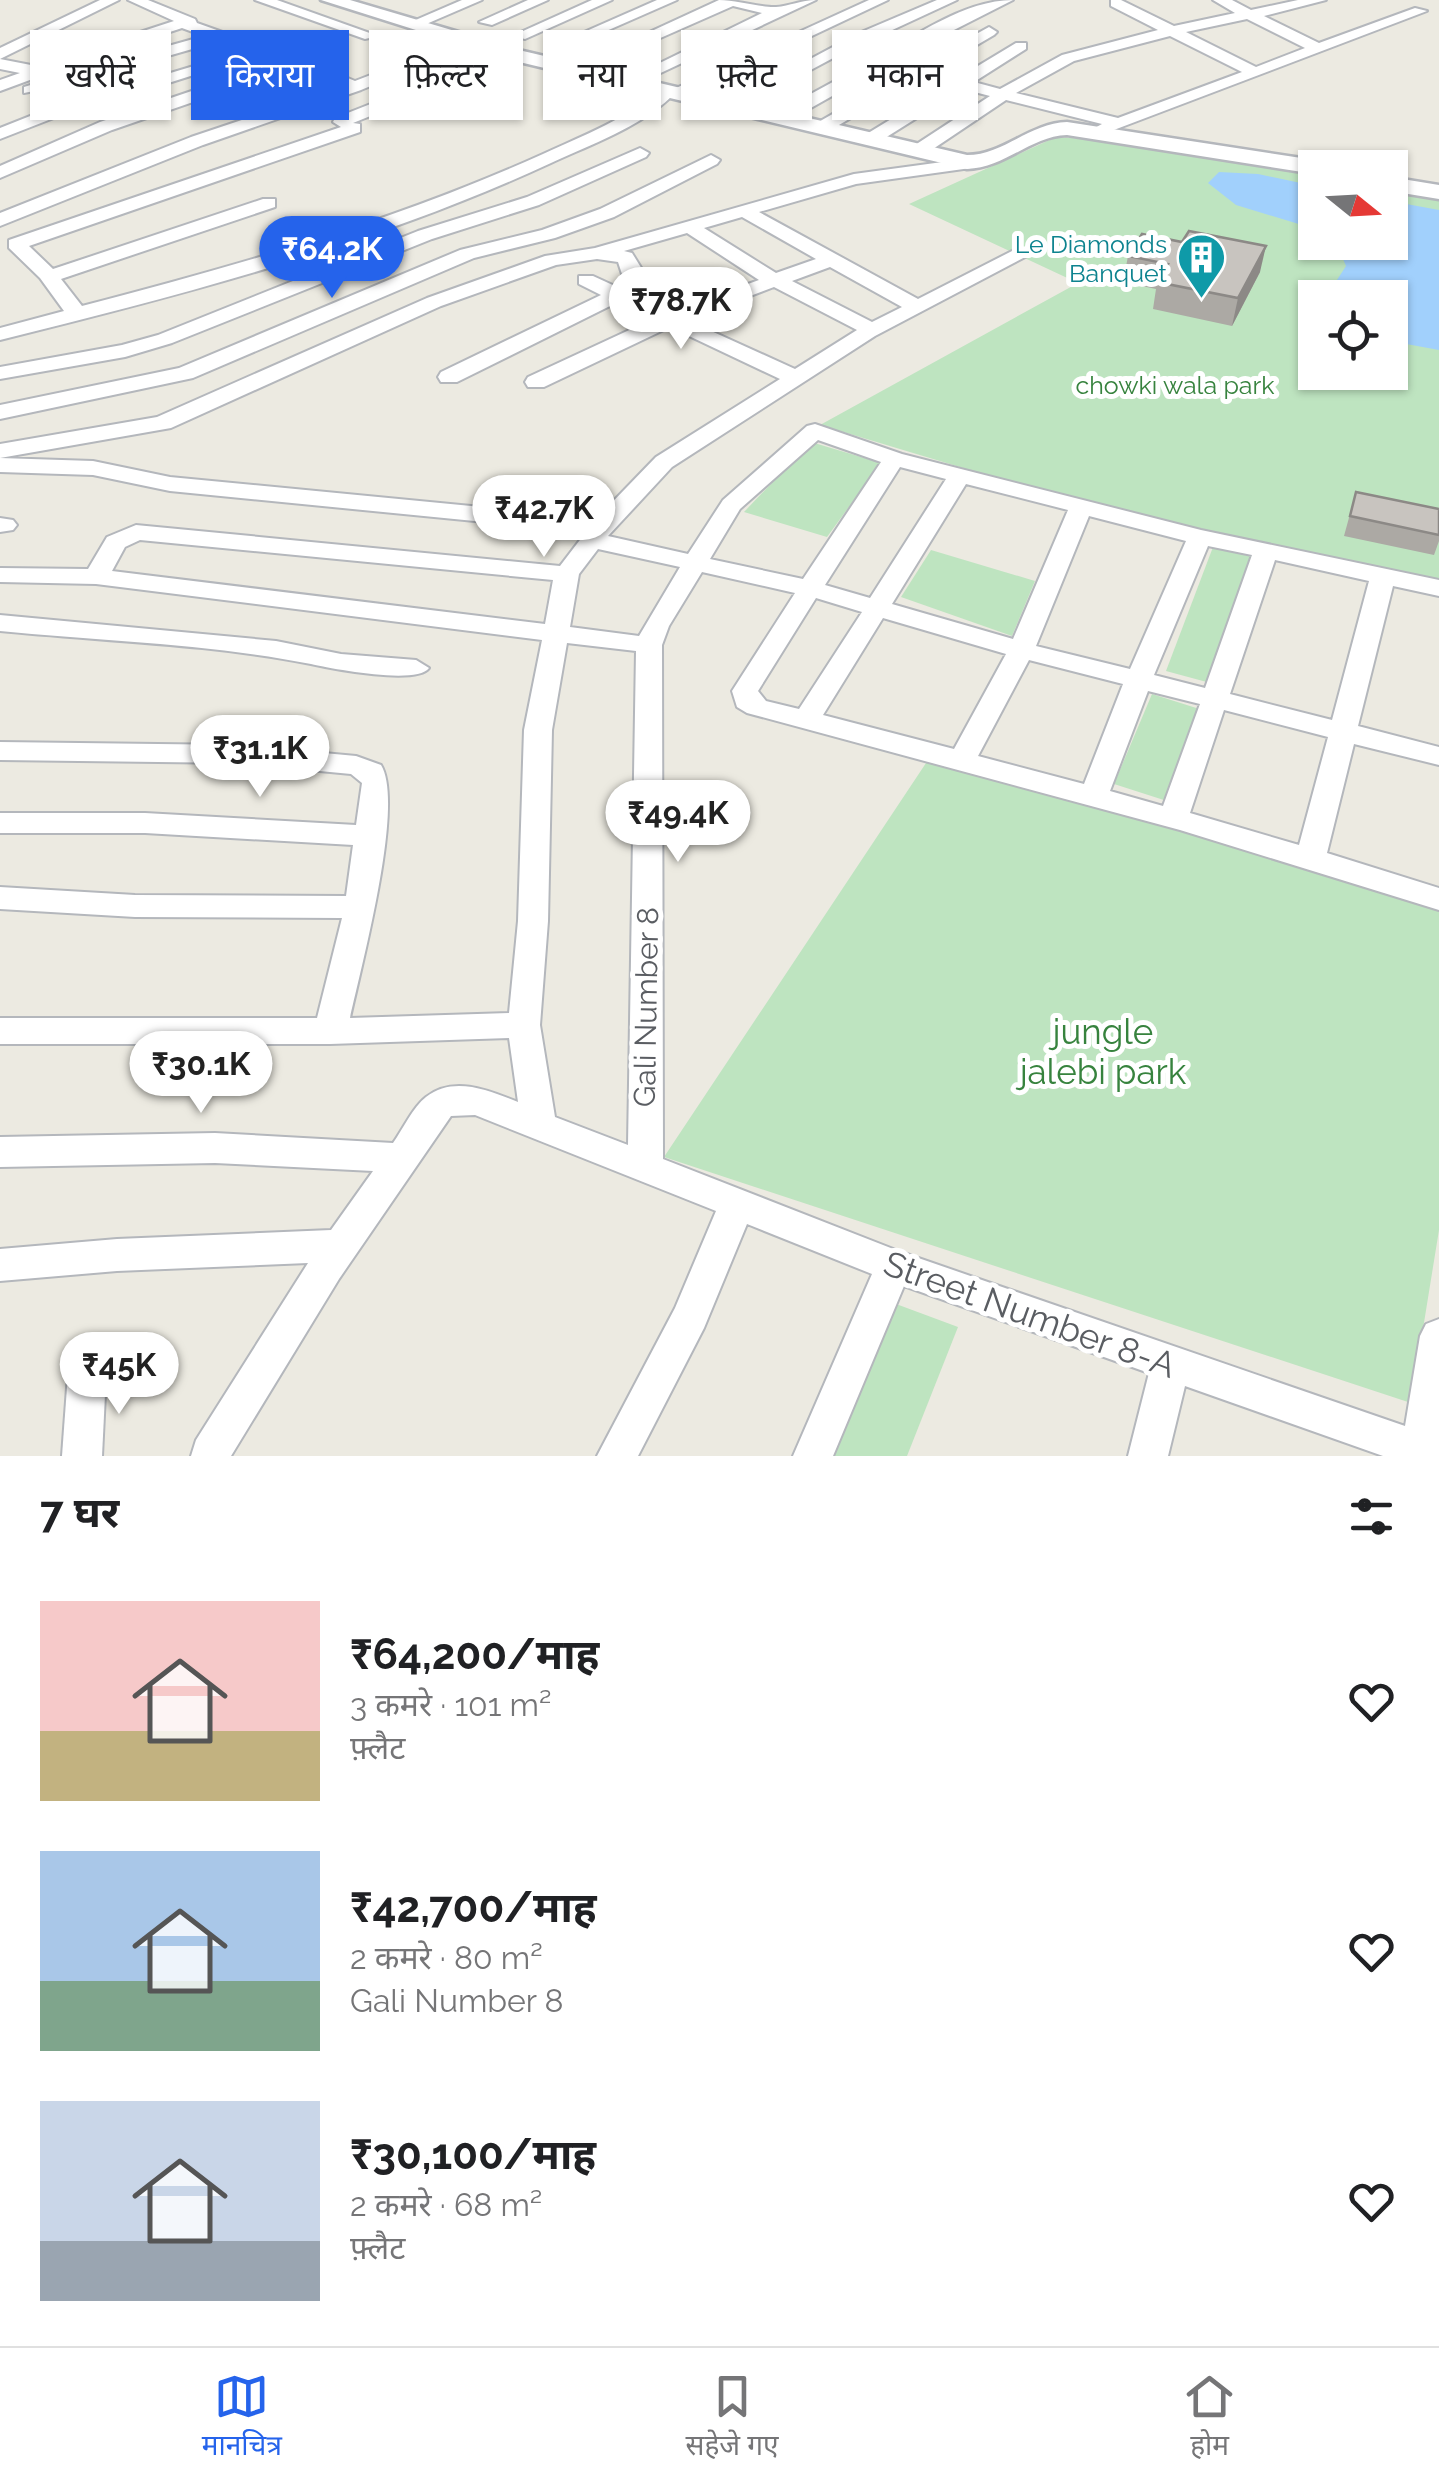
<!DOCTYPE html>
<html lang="hi">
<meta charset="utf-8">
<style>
body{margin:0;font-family:Raleway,"Noto Sans Devanagari",sans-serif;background:#f6f6f6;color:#202124;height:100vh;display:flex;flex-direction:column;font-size:38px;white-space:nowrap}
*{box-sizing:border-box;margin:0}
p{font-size:32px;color:#757577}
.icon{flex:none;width:55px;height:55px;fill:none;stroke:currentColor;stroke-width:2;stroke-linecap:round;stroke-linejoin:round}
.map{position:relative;height:1456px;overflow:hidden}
.drawer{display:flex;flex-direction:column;background:#fff;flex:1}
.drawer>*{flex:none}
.hud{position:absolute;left:30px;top:30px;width:1380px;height:90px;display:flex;gap:20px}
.needle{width:65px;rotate:108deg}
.buttons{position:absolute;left:1298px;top:150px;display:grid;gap:20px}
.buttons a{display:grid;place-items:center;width:110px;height:110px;border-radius:0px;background:#fff;box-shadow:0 2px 8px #0004;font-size:50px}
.price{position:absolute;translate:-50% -85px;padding:0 22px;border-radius:35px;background:#fff;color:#222;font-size:32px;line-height:65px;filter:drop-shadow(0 2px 5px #0008)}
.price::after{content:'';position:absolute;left:50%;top:60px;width:30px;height:22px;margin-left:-15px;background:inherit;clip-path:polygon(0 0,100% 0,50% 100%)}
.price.active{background:#2563eb;color:#fff}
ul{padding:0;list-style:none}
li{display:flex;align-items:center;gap:30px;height:250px;padding:0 40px}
li span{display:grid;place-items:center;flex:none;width:280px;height:200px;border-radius:0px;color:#555}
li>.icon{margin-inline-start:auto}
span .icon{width:120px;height:120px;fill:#fffc;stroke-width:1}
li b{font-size:42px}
h2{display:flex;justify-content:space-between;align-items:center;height:120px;padding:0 40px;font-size:42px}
.pill{padding:0 35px;border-radius:0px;background:#fff;box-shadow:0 2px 8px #0004;font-size:35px;line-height:90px}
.pill.active{background:#2563eb;color:#fff}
.tabs{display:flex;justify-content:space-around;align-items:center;height:140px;border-top:2px solid #e0e0e0;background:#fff;font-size:28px;color:#757577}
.tabs a{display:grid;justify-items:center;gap:5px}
.tabs .active{color:#2563eb}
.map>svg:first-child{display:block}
.green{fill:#bee4c0;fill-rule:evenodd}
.water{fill:#a1d0fc}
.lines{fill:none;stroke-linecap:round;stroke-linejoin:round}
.minor-casing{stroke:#b4b7bc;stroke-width:4}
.tertiary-casing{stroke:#b4b7bc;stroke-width:5}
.minor{fill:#fff;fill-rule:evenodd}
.tertiary{fill:#fff;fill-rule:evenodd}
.wall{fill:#aca9a4}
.shaded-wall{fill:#8c8986}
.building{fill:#c8c4bf;stroke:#8c8986;stroke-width:2.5}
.labels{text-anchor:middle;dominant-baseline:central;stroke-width:10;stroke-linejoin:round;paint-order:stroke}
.far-culture-label{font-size:25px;fill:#0d838f;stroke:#fff;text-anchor:end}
.far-park-label{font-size:25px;fill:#37833e;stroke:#fff}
.street-label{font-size:30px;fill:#5a5d62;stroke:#fff}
.near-park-label{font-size:35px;fill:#37833e;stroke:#fff}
.near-street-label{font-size:35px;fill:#5a5d62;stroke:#fff}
</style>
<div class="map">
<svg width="1439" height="1456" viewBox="0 0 1439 1456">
<rect width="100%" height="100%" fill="#eceae1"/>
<g class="green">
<path d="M1056,137L1150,143L1315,172V242H1390V185L1439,193V580L1130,518L820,425L1078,283L909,204ZM1315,298H1390V372H1315Z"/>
<polygon points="811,442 881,463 827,537 744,512"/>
<polygon points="1213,547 1261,559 1214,684 1166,671"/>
<polygon points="931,550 1035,581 1012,636 901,597"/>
<polygon points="1152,694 1209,712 1170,802 1114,784"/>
<polygon points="932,754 957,770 1142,813 1439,911 1439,1230 1411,1403 664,1157"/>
<polygon points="880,1298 958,1327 907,1456 815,1456"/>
</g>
<g class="water">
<polygon points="1219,172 1258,174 1315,186 1315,229 1236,205 1208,183"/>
<polygon points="1390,201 1439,210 1439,350 1390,341 1390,298 1326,297 1346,266 1336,243 1390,242"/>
</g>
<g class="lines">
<defs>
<g id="minor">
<polygon points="100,0 119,0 0,59 0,48"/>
<path d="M128,0H148L195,19L197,23L273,50L121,98H105L0,139V128L88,93L64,85L24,93V87L47,80L38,77L0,91V80L20,73L0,69V59L36,66L174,21ZM182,28L204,36L65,75L52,71ZM220,41L247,50L114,90L81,81Z"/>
<polygon points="255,0 277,0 378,36 365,39"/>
<polygon points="462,0 482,0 417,28 404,25"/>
<polygon points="528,0 548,0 492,25 479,22"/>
<polygon points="592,0 612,0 525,39 512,36"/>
<polygon points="657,0 677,0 579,43 566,40"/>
<path d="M719,0C736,0 763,8 776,7C790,6 801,0 816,0L635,85L621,82L762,13L733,6L581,73L567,70Z"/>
<path d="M869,0H888L683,97H671C638,128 592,144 551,163C376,244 186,294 0,340V328L64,311L40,278L9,248V240L341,127L333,122L335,118L505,51H517V57L353,123L360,124V132L29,246L53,269L263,199H275V207L61,279L82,306C239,265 395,221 543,154C584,135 628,119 661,88L674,89Z"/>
<path d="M937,0H957L847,51L875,58C917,35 965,0 1013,0L891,62L915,68L989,27L997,32L994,35L931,72L958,78L1016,43H1026V49L974,82L1000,89L1062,55L1158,30L1111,6V0H1121L1174,26L1235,13L1213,0H1232L1251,10L1298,0H1326L1264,16L1319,43L1415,8L1427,11L1098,136L1089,131L1102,124L1006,100L924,155H912V147L990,96L963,89L877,143H865V135L947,85L919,78L827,132H815V124L903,74L880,69L786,122H774V114L864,65L835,57L736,110L722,106L859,33ZM1247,19L1305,48L1256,67L1186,32ZM1170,36L1242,72L1118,118L1016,93L1074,61Z"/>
<polygon points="464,39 477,42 361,90 203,145 0,226 0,213 191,137 340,87 294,67 112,130 0,178 0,166 100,122 295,56 355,81"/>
<polygon points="640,148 649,153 646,157 539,205 432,239 172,343 125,357 0,379 0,367 122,345 158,335 418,231 527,197"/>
<polygon points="711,155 720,160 717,164 614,217 555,238 474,258 193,378 0,419 0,405 179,368 460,250 542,230 600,209"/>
<path d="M972,158L978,159V167L856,184L759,212L918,299L1012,251L1019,249L1029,255L875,336L672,467L608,536L688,554L723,500L807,426L815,424L902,454L1201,530L1439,580V596L1393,586L1358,726L1439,747V765L1354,744L1327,853L1439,888V910L1180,830L747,713L737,707L732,691L795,593L702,572L669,626L662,645L663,1159L901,1252L1405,1426L1420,1336L1426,1324L1439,1319V1456H1383L1185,1386L1168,1456H1128L1149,1373L904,1286L833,1456H793L872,1274L747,1224L704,1328L638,1456H597L675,1308L716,1211L475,1115L451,1116L339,1279L231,1456H191L196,1440L308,1263L117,1271L0,1281V1249L117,1239L331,1230L373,1171L215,1163L0,1167V1137L215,1133L393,1143C403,1129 413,1107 426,1097C454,1075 490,1091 518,1102L509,1038L330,1044H0V1018H317L342,918L135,917L0,909V887L135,895L346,896L353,845L145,833H0V813H145L356,825L362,783L351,774L237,763L0,760V742L237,745L356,756L381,765C405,804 361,967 350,1018L509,1013L518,921L524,730L542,640L96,584L0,582V568L88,569L107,537L136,525L560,566L586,532L170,491L93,475L0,472V458L93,461L170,477L597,518L656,457L780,379L670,327L544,387H528L525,382L528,377L653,319L618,302L457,382H441L438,377L441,372L601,295L579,284V276H593L617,287L625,283L618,262L597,259L556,265L441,306L171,428L0,458V444L157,417L427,298L545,256L595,248L854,174ZM742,217L816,259L776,273L704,228ZM687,233L759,280L671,312L633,295L645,286V274L632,253L624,251ZM830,267L902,307L872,322L792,281ZM774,287L857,330L795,369L687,320ZM818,440L881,462L803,579L710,559L740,509ZM900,467L946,479L870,598L825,585ZM966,484L1068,510L1013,639L892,604ZM1089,516L1186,541L1130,669L1036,646ZM140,540L553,580L545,624L112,571L125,547ZM1208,546L1252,555L1205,688L1154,675ZM598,549L680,567L639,636L570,627L579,574ZM1275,560L1369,581L1332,720L1230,694ZM816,598L862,612L799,709L766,701L758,691ZM883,618L1006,654L954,749L823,715ZM567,643L636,651L628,1145L555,1117L540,1025L548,921L552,730ZM1029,660L1123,684L1084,784L978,756ZM1148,691L1200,704L1163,806L1110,791ZM1224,710L1328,737L1299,845L1190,813Z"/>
<polygon points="0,518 13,520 17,525 13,530 0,532"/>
<path d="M0,615L276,641L341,654L416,660L429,668C417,685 333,669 311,664C210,644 103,641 0,631Z"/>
<polygon points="87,1356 101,1361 106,1374 102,1456 62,1456 68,1374 73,1361"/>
</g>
<g id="tertiary">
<path d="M321,0H350L523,51L967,155C1003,155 1030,123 1067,122L1321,161L1332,168H1315V174L1067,135C1031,136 1005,168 967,169L511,60Z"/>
<polygon points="1390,177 1439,185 1439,199 1390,191"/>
</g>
</defs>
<use href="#minor" class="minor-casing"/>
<use href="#tertiary" class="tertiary-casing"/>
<use href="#minor" class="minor"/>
<use href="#tertiary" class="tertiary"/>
</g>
<g class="wall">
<polygon points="1182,242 1260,272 1232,326 1153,309 1156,289 1123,282 1128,256"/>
<polygon points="1356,492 1439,509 1439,541 1434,555 1344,536"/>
</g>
<polygon class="shaded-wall" points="1266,246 1260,272 1232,326 1238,298"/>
<g class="building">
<polygon points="1189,231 1266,246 1238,298 1157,282 1168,264 1128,256 1142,234 1182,242"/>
<polygon points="1356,492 1439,509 1439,535 1350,516"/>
</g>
<defs>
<symbol id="building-pin" viewBox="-11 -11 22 30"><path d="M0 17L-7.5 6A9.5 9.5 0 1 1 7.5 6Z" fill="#0f9aa8" stroke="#fff"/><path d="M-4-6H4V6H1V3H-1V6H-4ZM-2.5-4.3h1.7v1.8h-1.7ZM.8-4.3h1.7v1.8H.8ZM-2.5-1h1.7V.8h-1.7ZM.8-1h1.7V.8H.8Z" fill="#fff"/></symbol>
</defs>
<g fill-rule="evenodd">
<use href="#building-pin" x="1174" y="230" width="55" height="75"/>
</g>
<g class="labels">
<g class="far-culture-label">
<text x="1167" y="244">Le Diamonds<tspan x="1167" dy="29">Banquet</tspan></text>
</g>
<g class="far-park-label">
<text x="1175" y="385">chowki wala park</text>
</g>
<g class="street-label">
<text transform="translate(646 1007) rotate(-89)">Gali Number 8</text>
</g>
<g class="near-park-label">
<text x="1103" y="1031">jungle<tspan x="1103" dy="40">jalebi park</tspan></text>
</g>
<g class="near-street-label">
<text transform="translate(1030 1314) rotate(20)">Street Number 8-A</text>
</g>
</g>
</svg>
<div class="buttons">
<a><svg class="needle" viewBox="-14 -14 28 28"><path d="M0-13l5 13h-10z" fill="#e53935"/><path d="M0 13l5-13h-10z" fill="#757577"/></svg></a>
<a><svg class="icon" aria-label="locate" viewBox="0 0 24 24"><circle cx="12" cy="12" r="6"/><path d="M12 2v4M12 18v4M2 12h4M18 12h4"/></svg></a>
</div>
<b class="price active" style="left:332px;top:301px">₹64.2K</b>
<b class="price" style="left:681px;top:352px">₹78.7K</b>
<b class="price" style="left:544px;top:560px">₹42.7K</b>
<b class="price" style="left:260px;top:800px">₹31.1K</b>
<b class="price" style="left:678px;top:865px">₹49.4K</b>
<b class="price" style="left:201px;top:1116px">₹30.1K</b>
<b class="price" style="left:119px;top:1417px">₹45K</b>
<div class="hud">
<a class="pill">खरीदें</a>
<a class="pill active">किराया</a>
<a class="pill">फ़िल्टर</a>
<a class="pill">नया</a>
<a class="pill">फ़्लैट</a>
<a class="pill">मकान</a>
</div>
</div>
<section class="drawer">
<h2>7 घर<svg class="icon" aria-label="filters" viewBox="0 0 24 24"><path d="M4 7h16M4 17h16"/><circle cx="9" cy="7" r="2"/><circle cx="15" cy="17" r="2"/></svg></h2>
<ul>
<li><span style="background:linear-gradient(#f6c9c9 65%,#c2b280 0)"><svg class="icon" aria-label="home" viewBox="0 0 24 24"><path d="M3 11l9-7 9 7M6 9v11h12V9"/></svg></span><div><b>₹64,200/माह</b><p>3 कमरे · 101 m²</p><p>फ़्लैट</p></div><svg class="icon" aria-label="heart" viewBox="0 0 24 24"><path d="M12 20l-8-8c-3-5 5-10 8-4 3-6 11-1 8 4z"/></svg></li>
<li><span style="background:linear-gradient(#a9c7e8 65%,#7fa58c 0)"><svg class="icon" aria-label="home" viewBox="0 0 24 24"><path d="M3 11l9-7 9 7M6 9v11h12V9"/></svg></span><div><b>₹42,700/माह</b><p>2 कमरे · 80 m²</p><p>Gali Number 8</p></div><svg class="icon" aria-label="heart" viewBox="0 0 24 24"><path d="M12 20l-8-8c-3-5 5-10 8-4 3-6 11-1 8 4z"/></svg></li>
<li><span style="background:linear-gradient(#c9d6e8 70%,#9aa5b1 0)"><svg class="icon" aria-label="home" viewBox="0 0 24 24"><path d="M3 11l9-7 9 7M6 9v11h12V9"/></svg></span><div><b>₹30,100/माह</b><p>2 कमरे · 68 m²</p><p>फ़्लैट</p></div><svg class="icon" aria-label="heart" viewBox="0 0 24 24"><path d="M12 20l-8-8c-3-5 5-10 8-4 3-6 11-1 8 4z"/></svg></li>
</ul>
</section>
<nav class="tabs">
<a class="active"><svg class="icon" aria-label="map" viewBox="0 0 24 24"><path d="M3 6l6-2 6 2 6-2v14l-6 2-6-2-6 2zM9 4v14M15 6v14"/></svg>मानचित्र</a>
<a><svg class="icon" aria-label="saved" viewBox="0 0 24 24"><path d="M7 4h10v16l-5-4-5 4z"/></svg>सहेजे गए</a>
<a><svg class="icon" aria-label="home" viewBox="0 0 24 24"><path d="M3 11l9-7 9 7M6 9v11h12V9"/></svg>होम</a>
</nav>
